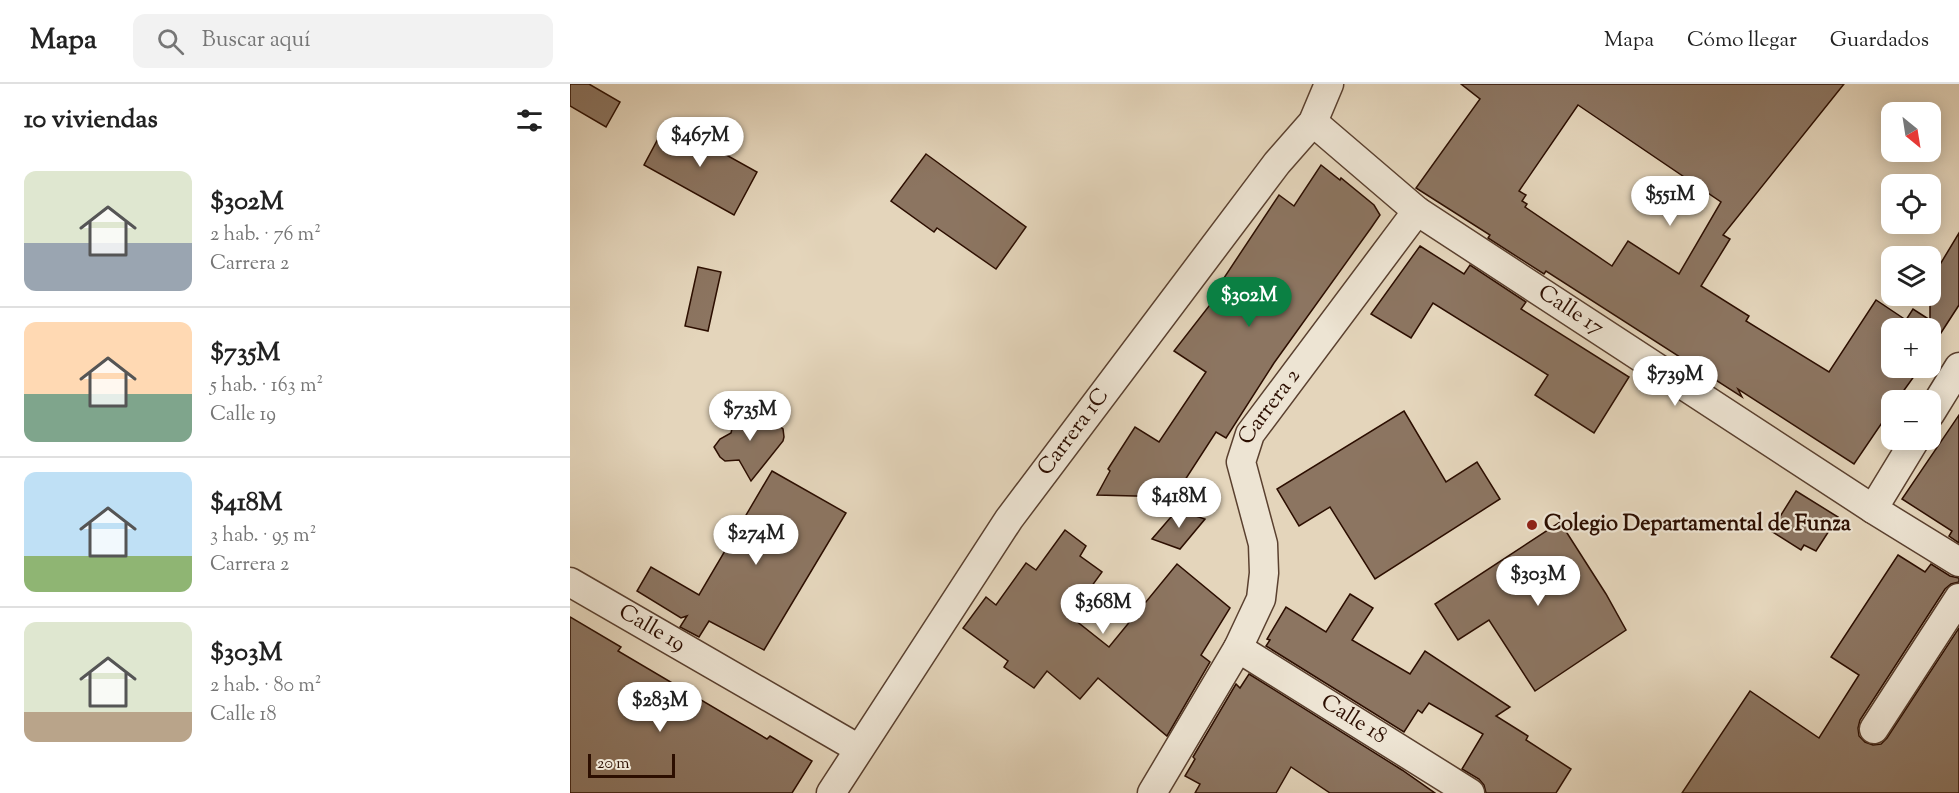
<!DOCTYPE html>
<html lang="es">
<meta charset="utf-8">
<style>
body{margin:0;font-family:"Sorts Mill Goudy",serif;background:#f2f2f2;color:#222;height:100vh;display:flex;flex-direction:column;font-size:22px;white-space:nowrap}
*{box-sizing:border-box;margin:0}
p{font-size:20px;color:#767676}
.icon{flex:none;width:33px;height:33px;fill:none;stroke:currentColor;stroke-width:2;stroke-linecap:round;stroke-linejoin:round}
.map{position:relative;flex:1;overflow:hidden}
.panel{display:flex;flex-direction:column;background:#fff;width:570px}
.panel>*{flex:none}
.needle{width:39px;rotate:150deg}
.tools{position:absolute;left:1311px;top:18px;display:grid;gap:12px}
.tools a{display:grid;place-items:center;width:60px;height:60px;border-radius:12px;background:#fff;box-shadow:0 3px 15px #0003;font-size:30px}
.scale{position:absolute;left:18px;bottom:15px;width:87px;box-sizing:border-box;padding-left:6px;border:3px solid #2c0e00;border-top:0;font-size:16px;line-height:21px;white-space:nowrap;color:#2c0e00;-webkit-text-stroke:4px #ede4d3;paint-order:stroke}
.price{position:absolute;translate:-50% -51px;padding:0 14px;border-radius:21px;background:#fff;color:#222;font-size:20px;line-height:39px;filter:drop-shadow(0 2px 3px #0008)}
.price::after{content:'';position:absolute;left:50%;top:36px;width:18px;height:14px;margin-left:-9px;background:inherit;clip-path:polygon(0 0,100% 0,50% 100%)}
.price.selected{background:#0b8043;color:#fff}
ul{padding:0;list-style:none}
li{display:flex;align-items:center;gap:18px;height:150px;padding:0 24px}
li+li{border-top:2px solid #e0e0e0}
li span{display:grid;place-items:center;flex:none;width:168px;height:120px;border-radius:12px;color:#555}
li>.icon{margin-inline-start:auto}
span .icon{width:72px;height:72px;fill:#fffc;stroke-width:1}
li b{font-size:26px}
h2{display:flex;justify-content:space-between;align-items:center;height:72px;padding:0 24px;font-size:26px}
header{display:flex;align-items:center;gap:36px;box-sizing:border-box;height:84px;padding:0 30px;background:#fff;border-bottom:2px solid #e0e0e0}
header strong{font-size:28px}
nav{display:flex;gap:33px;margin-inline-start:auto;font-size:21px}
.search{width:420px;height:54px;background:#f2f2f2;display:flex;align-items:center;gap:15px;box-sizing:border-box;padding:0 21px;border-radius:12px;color:#767676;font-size:22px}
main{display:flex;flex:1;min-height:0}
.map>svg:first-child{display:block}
.building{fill:#8c7561;stroke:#2c0e00;stroke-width:1.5;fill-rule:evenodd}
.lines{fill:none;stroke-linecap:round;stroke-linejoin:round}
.minor-casing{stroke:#5a402f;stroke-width:31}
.minor{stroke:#ede4d3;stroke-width:28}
.poi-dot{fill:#8f2418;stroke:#ede4d3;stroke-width:2}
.labels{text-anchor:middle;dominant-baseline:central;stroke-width:4.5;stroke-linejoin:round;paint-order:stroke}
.street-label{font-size:22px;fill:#2c0e00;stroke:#ede4d3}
.poi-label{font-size:22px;font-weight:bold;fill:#2c0e00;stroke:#ede4d3;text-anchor:start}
</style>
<header>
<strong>Mapa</strong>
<div class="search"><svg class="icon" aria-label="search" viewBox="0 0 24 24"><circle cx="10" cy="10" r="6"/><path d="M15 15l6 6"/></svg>Buscar aquí</div>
<nav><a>Mapa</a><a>Cómo llegar</a><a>Guardados</a></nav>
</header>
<main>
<section class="panel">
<h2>10 viviendas<svg class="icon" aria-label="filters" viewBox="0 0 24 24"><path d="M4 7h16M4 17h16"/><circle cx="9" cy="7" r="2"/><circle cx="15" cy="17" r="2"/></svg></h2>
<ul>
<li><span style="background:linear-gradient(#dfe7d0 60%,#9aa5b1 0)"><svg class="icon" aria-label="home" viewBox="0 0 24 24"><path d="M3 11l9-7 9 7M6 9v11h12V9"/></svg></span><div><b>$302M</b><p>2 hab. · 76 m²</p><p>Carrera 2</p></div></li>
<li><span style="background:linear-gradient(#ffd9b3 60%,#7fa58c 0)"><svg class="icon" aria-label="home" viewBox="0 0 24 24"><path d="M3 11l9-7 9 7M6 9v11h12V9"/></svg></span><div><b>$735M</b><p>5 hab. · 163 m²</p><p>Calle 19</p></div></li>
<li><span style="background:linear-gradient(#bfe0f5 70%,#8fb573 0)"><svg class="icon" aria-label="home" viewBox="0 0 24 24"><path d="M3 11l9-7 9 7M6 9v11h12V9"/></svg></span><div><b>$418M</b><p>3 hab. · 95 m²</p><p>Carrera 2</p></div></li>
<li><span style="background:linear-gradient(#dfe7d0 75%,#b9a48a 0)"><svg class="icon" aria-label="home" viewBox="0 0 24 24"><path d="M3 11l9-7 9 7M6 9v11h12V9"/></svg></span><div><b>$303M</b><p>2 hab. · 80 m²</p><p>Calle 18</p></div></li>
</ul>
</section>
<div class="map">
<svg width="1389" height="709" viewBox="0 0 1389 709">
<rect width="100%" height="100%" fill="#e4d5bb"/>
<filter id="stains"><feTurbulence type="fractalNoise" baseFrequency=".00333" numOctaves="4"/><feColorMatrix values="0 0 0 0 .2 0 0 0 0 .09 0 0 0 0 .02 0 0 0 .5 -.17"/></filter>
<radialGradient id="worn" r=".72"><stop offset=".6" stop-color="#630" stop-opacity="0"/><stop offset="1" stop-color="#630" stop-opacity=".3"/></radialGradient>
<g class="building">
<polygon points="0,0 19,0 50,18 36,43 0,22"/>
<path d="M891,0H1274L1153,151L1160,155L1131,202L1179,232L1176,237L1259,288L1306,216L1336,236L1343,225L1360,236V197L1389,149V221L1367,255L1369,257L1360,269V244H1322V284H1350L1327,316H1322V324L1284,380L1168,305L1172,313L976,187L974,190L918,154L920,151L846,104L910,15ZM1008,21L1151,118L1109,190L1058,157L1042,182L955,123L957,120L952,117L956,111L949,107Z"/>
<polygon points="97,38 187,88 164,131 74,81"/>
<polygon points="356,70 456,143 426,185 367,144 364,148 321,117"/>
<polygon points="751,81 770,96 771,94 804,121 810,131 801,144 704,279 656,354 646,348 604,413 527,411 540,387 538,385 565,343 589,358 636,288 604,267 643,217 640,215 709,111 724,122"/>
<polygon points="850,162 894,190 900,181 956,218 951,225 1059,293 1024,349 965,311 978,291 863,219 841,254 801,230"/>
<polygon points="128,183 151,188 138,247 115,242"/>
<polygon points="178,325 194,339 207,340 213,345 214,353 213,357 181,397 169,376 155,377 150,373 144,363 150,355 161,349 166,329 169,326"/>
<polygon points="834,327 876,398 907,378 930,415 805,495 760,423 729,442 707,405"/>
<polygon points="1389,331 1389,459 1379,452 1382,447 1332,415"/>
<polygon points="202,387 276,429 194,566 139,537 129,553 110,543 117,532 111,534 67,507 81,483 129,511"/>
<polygon points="1226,407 1268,433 1246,467 1234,461 1231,466 1201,447"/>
<polygon points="607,426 635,435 610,465 582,455"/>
<polygon points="990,438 1036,510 1056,546 965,607 919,536 888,556 865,520"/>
<polygon points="495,446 516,462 510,472 532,488 500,532 539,563 607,480 660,524 631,571 640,578 597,652 528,594 510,615 477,587 464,604 434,583 438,577 393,544 416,513 426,521 456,479 466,486"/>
<polygon points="1328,471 1355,488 1361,480 1380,492 1389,494 1389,498 1381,500 1375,505 1290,636 1288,644 1289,652 1295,658 1303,661 1311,660 1317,654 1389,544 1389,709 1112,709 1180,607 1249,654 1289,591 1261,573"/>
<polygon points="780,510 803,524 782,556 840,590 855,567 940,623 926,632 958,652 956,656 1001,685 986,709 916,709 914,701 909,695 892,685 913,650 859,619 852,629 848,626 834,648 696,562 700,556 697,555 716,523 756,548"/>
<polygon points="0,533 51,563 48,567 197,655 200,652 242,677 222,709 0,709"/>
<polygon points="679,590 832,686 865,709 760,709 721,683 706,709 625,709 630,700 615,692 625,675 623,673 666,600 670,604"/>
</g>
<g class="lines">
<defs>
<g id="minor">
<path id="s1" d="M743,38L847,127L1303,425L1389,478"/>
<polyline points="1360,330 1389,283"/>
<polyline points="1303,425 1345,356"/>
<path id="s2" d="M0,498L289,665"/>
<path id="s3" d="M668,564L900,709"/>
<polyline points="1304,645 1389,514"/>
<path id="s4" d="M261,709L439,435L707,79L743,38L759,0"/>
<path id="s5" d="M582,709L668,564L691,515L694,489L693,460L671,378L680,350L847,127"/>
</g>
</defs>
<use href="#minor" class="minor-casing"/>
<use href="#minor" class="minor"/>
</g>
<circle class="poi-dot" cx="962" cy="441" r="6"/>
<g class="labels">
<g class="street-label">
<text stroke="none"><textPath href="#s1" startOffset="320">Calle 17</textPath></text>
<text stroke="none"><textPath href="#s5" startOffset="426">Carrera 2</textPath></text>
<text stroke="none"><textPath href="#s4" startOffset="435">Carrera 1C</textPath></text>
<text stroke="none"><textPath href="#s2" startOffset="94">Calle 19</textPath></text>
<text stroke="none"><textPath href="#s3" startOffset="136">Calle 18</textPath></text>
</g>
<g class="poi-label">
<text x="974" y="441">Colegio Departamental de Funza</text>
</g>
</g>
<rect width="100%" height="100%" filter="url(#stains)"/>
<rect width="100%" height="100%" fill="url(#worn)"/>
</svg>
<div class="tools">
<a><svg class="needle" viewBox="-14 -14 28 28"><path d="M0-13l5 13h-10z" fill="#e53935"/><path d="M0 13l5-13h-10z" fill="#767676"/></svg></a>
<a><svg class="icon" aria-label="locate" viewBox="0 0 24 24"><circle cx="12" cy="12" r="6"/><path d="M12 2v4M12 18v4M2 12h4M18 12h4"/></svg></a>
<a><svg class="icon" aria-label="layers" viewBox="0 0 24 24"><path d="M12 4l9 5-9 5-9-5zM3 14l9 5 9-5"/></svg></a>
<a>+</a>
<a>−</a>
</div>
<div class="scale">20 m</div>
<b class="price" style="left:130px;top:84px">$467M</b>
<b class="price" style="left:1100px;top:143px">$551M</b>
<b class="price selected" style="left:679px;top:244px">$302M</b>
<b class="price" style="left:1105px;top:323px">$739M</b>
<b class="price" style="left:180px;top:358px">$735M</b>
<b class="price" style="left:609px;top:445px">$418M</b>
<b class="price" style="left:186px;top:482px">$274M</b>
<b class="price" style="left:968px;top:523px">$303M</b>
<b class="price" style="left:533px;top:551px">$368M</b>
<b class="price" style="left:90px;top:649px">$283M</b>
</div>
</main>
